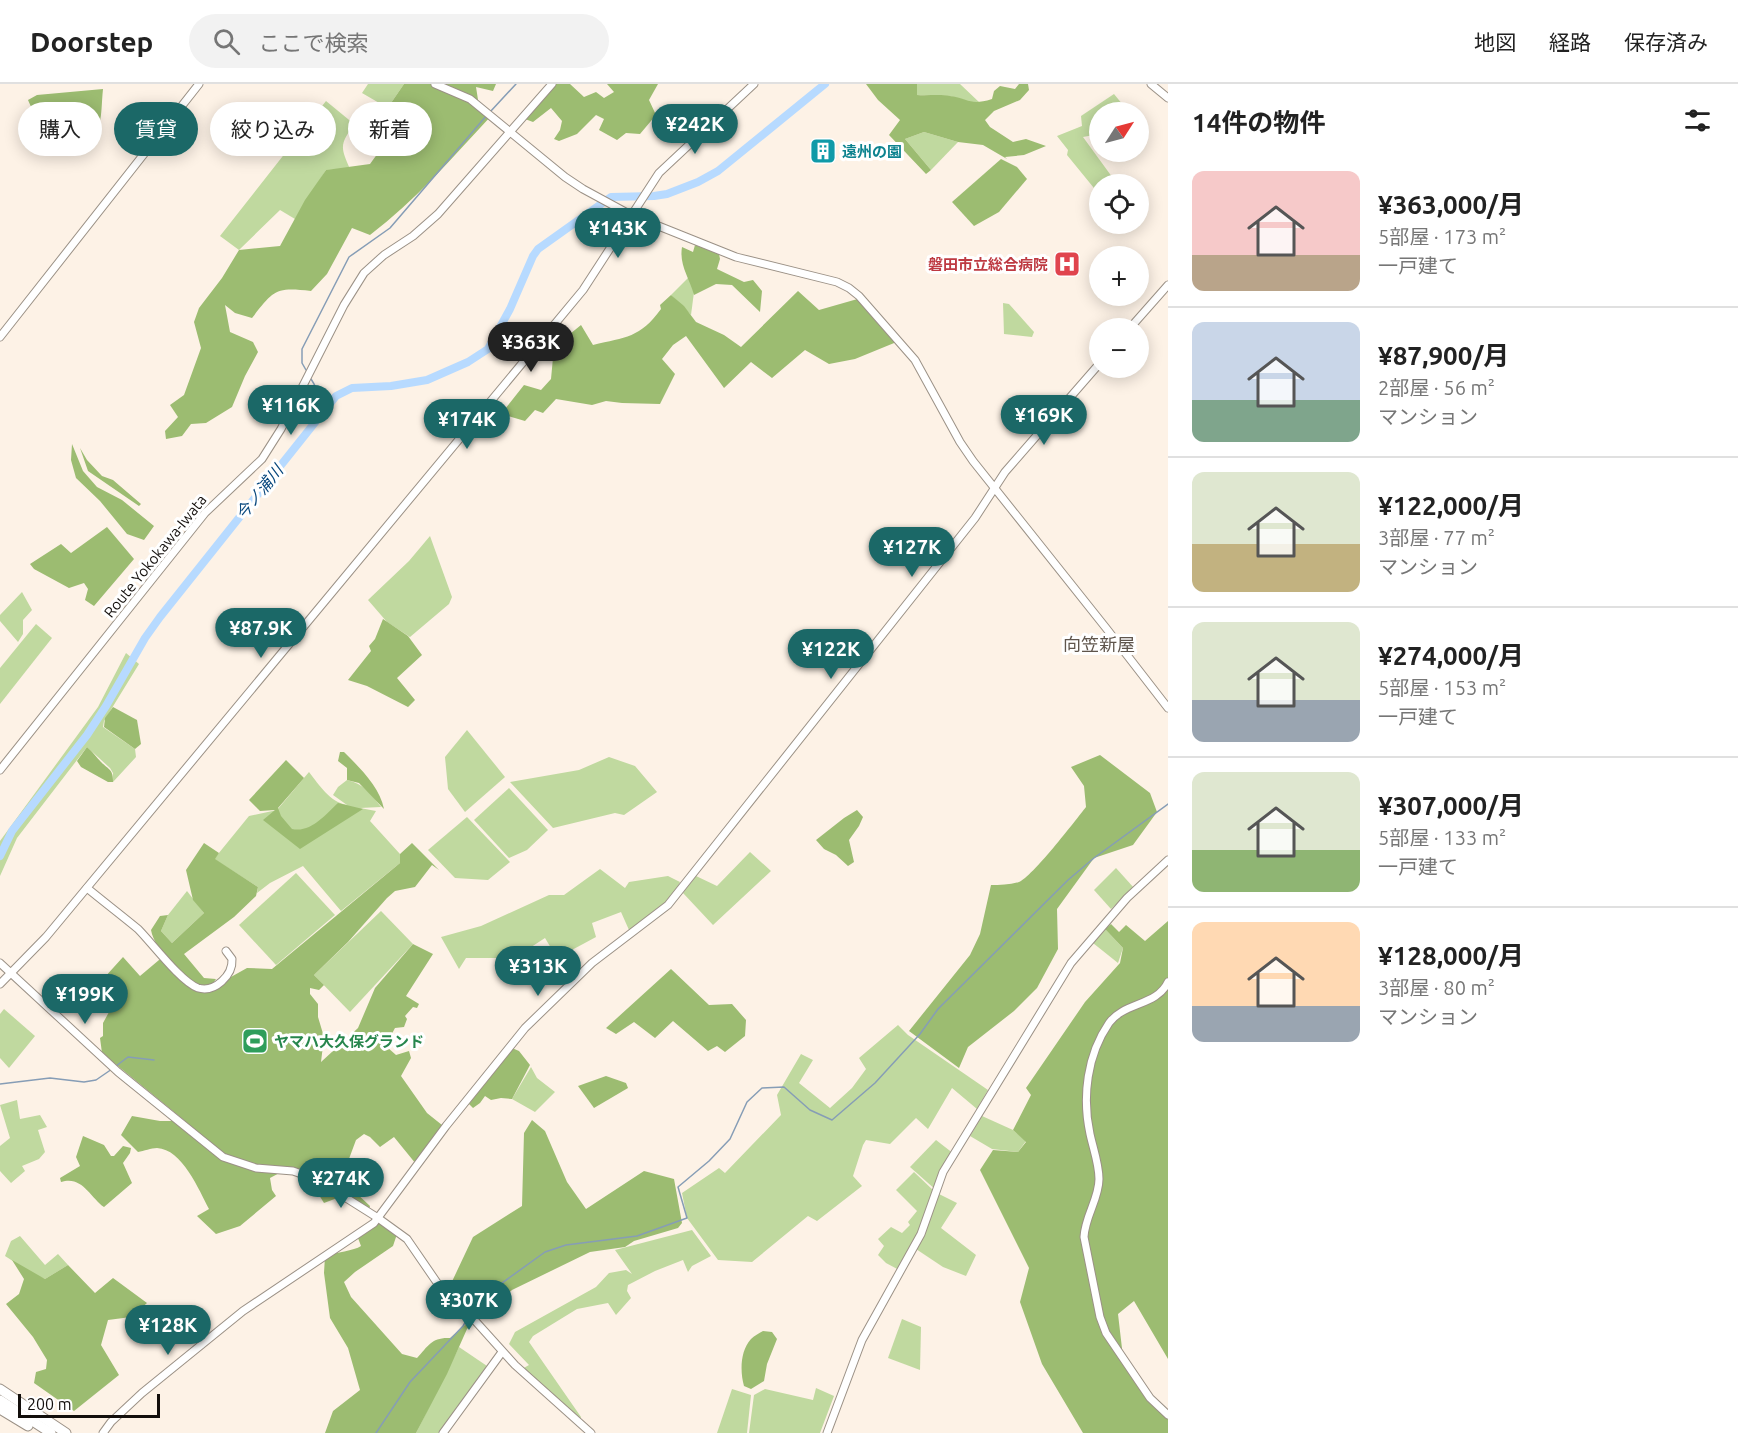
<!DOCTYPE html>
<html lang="ja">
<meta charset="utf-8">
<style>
body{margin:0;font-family:Ubuntu,"Noto Sans JP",sans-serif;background:#f2f2f2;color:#222;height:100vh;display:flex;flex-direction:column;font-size:22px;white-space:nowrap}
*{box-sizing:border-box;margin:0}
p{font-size:20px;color:#767676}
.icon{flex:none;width:33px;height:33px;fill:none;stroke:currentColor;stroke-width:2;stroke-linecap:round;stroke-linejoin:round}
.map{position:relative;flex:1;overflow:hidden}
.details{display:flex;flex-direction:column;background:#fff;width:570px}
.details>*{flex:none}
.hud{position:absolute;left:18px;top:18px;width:570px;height:54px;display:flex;gap:12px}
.needle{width:39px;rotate:54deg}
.buttons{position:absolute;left:1089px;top:18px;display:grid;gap:12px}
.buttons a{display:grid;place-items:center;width:60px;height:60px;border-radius:50%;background:#fff;box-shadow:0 3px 15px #0003;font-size:30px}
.scale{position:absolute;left:18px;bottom:15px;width:142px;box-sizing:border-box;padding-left:6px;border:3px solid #120e0b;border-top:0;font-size:16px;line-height:21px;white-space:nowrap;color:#120e0b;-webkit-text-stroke:4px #fff;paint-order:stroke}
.price{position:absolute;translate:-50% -51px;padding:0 14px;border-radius:21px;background:#1b6867;color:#fff;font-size:20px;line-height:39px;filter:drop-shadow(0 2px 3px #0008)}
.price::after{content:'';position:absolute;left:50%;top:36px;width:18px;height:14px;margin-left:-9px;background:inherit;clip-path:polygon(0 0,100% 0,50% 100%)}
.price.selected{background:#222;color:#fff}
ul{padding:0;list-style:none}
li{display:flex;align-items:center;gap:18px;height:150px;padding:0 24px}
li+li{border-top:2px solid #e0e0e0}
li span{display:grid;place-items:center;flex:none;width:168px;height:120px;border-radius:12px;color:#555}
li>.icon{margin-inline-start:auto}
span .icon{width:72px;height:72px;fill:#fffc;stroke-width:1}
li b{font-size:26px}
h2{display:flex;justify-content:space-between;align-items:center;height:72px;padding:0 24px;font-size:26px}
.tag{padding:0 21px;border-radius:27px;background:#fff;box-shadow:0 3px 15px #0003;font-size:21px;line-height:54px}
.tag.selected{background:#1b6867;color:#fff}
header{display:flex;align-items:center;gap:36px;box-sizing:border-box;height:84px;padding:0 30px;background:#fff;border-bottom:2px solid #e0e0e0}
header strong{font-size:28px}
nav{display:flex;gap:33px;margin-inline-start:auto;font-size:21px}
.search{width:420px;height:54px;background:#f2f2f2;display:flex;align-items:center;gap:15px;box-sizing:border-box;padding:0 21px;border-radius:33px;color:#767676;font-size:22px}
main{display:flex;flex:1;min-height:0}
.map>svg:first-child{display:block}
.green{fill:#c0d99f}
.forest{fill:#9cbc71}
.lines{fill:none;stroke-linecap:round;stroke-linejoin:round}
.stream{stroke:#869db6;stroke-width:1.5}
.river{stroke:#b7daff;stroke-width:8}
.secondary-casing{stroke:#9b9186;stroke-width:9}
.highway-casing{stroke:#9b9186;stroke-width:11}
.secondary{stroke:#fff;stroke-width:7}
.highway{stroke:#fff;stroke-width:9}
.labels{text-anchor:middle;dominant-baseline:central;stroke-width:6;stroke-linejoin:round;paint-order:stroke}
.culture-label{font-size:15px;font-weight:bold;fill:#0d838f;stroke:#fff;text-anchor:start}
.health-label{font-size:15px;font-weight:bold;fill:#be3a42;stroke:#fff;text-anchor:end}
.street-label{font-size:15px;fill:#120e0b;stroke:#fff}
.leisure-label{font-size:15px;font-weight:bold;fill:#27864d;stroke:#fff;text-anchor:start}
.water-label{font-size:16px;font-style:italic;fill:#06467c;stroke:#fff}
.quarter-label{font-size:18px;fill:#5f554c;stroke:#fff}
</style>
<header>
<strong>Doorstep</strong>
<div class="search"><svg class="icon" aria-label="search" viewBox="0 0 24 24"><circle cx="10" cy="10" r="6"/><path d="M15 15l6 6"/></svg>ここで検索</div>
<nav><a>地図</a><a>経路</a><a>保存済み</a></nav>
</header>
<main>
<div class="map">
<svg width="1168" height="1349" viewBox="0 0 1168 1349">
<rect width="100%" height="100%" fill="#fdf2e6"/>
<g class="green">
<polygon points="368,0 404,0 391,19 393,27 362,9"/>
<polygon points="917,0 960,0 980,19 967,18 950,12 916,11"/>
<polygon points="1114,10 1127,26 1124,28 1100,28 1099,50 1083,53 1115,97 1110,100 1100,100 1098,109 1067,71 1068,66 1057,52 1082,42 1081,32"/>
<path d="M326,17L354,40C340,61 340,62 350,85L326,86L295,135L280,126L239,166L220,152Z"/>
<polygon points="37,35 73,42 74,54 61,63"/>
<polygon points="924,48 958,58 931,86 905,55"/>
<polygon points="689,193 694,208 691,231 671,211"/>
<polygon points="1003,219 1009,220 1034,248 1032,253 1004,250"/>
<polygon points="430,452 452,513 449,520 410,553 387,538 368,516 409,477"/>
<polygon points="22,508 32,526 23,536 23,550 18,558 0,537 0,531"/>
<polygon points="36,540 52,554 0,620 0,584"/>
<polygon points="126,569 139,580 104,637 103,643 135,665 136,673 113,698 113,689 110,684 87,663 17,754 0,792 0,757 98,623"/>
<polygon points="467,646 505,693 465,728 448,705 445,673"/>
<polygon points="609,673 635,682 657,708 624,731 615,729 553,744 510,698 579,686"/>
<path d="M309,688C319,701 330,718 347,721L333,711L338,703L347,696C364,700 371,710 381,723L360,724L376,727L370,737L400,770V779L341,827L303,782L270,799L257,809L258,803L214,775L249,732L277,726Z"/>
<polygon points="509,704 548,746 527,766 509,774 474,736"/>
<polygon points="467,733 510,778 488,796 455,794 428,766"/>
<polygon points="750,768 771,787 713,841 683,809 696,792 717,802"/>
<polygon points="1116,784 1134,804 1111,825 1094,806"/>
<polygon points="600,785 625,804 629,798 668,792 680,798 671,818 629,846 621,828 592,839 596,853 557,874 545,854 519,871 504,874 466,874 459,885 441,853 481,842 549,811 564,811"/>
<polygon points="296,789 335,831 276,881 239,841"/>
<polygon points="187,807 204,829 172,859 161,847 168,831"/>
<polygon points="381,827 413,860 350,928 314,891"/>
<polygon points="1105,845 1123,864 1118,879 1093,859"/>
<polygon points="4,925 35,952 9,984 0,974 0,930"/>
<polygon points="898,941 908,951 988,1006 977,1025 952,1004 928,1045 916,1034 890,1060 866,1056 863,1061 853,1092 862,1102 817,1137 808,1132 752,1178 718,1176 687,1134 682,1109 719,1084 725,1089 781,1031 777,1011 801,970 813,976 799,999 830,1024 852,1004 866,985 859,974"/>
<polygon points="531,983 537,994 555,1008 535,1028 512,1015"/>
<polygon points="17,1016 20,1035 40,1031 47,1043 38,1046 45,1068 39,1075 22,1082 25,1087 11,1099 0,1087 0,1062 10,1054 0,1021"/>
<polygon points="982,1032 1013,1046 1026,1057 1018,1068 992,1065 970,1052"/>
<polygon points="936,1056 954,1070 936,1106 910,1083"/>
<polygon points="914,1088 935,1108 957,1119 941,1144 976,1171 966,1192 943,1183 916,1165 901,1187 886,1179 878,1171 884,1162 878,1155 891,1143 902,1149 910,1141 908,1138 917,1127 896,1106"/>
<polygon points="692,1146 711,1172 692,1182 688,1188 683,1176 655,1187 628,1201 627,1207 631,1214 616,1231 608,1219 577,1225 533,1252 529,1258 581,1333 580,1336 522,1285 529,1281 509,1260 515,1248 596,1203 609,1189 626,1186 632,1190 615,1166"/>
<polygon points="20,1152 45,1181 58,1170 68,1181 45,1195 33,1190 5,1172 11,1157"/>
<polygon points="902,1235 921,1243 920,1286 888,1274"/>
<polygon points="459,1263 490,1284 444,1349 416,1349"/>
<polygon points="816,1304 834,1312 820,1349 749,1349 754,1311 765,1305 813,1316"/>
<polygon points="732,1305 751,1311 747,1349 717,1349"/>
</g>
<g class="forest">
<path d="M404,0H496L493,7L476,3L479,22L491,32C453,73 415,117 370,151L352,144L327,190L311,207C275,203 274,206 252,234L235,229L225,221L230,248L253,258L258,268L245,292L232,323L206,339L191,340L182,352L166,355L165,347L178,333L170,321L184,311L201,264L194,238L199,224L222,194L239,166L280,162L305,116L326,86L370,80L396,44L391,19Z"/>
<polygon points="556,0 570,0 584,13 596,8 604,14 614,8 607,0 658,0 649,16 656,31 640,50 626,49 617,56 599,46 604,35 596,31 577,50 559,57 554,55 560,46 562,37 551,24 533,38 525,35"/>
<path d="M866,0H917V11C927,12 940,10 950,12C970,15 970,22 992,15L994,7L1000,2L1015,5L1019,0H1028L1029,6L1020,16L994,27L985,36L990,43L1013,58L1026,55L1046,62L1024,71L1005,73L1007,75L983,61L958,58L924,48L905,55L931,86L926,90L889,51L900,36L878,16Z"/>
<path d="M103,5C100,34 105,47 78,63L73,42L55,36L36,34L28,16L37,11Z"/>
<polygon points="1001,75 1017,83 1027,95 999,128 974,142 952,118"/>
<path d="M695,161L719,170L720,175L717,185L744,198L753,196L762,207L760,228L732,201L716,200L694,211C689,193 679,181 682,163L693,168Z"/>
<path d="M798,207L819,226L861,214L899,257L855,275L829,280L805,266L772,294L751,278L724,304L686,252L673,261L662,275L675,290L660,320L622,319L606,317L592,321L556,315L543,329L535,326L525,337L501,330L524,301L541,306L551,295L554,263L581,241L593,261C626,253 640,254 661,225L660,221L671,211L684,222L696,238L724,251L741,263Z"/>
<polygon points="72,360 83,387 97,403 122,416 154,442 144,456 127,450 100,417 76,394 71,376"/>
<polygon points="80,364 87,376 102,392 113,396 141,420 139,422 88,387"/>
<polygon points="107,443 134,475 94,522 85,516 88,505 84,499 69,504 34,485 30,480 61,460 71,469"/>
<polygon points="383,535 408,552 422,571 397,594 415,616 408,623 367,602 348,596 371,567 369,562 375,555"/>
<polygon points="113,623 137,636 141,660 135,665 104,643 105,634"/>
<path d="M87,663C93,668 96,673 101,678C109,686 113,685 113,698H108L81,683L77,677Z"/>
<path d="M340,668H344C359,683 380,703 384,725L359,699L347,696V684L338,677Z"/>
<path d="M1100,671L1150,709L1157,728L1133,761L1094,774L1057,825L1058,865L1037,904L1014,927L968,963L959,984L909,947L970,871L980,850L991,801C1000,801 1010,801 1019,798C1032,793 1075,737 1086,723L1084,702L1071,683Z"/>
<path d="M286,676L304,694L278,724L281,732L292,745C311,749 325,731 338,719L363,725L300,765L263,736L275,726L260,727L249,716Z"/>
<polygon points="857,726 863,733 859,742 849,756 854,778 848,782 836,771 824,765 816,756 844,734"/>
<path d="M204,759L219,769L215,775L258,803L256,812L234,833L184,870L204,894L216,895L211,902L213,903L247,884L272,885L400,779V770L412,759L439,786L432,781L415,803L395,807L387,814L348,858L314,891L324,901L319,906L310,904V910L318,920V933L324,953L321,978L358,944L375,904L413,860L433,870L406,912L419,920L417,924L413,923L405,932L407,935L404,943L395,944L387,959V963L396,971L409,967L411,974L401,992L427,1029L442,1041L416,1080L394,1053L380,1063L370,1053L364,1050L356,1056L343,1091L354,1107L370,1122L369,1126L345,1111L324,1119L314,1103L319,1098L285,1086L270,1094L272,1106L276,1112L240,1142L216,1150L197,1132L209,1125C199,1106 182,1065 157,1064C151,1064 144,1067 138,1068L121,1051L132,1032L160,1037H185L102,969L100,954L103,952V939L120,908L104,894L123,873L140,892L159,876H164L193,899C179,885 155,867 151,846L160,832L168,831L161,847L172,859L204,829L193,816L186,786Z"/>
<polygon points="1168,837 1168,1275 1134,1217 1118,1230 1123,1273 1155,1318 1168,1331 1168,1349 1083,1349 1042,1280 1020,1218 1029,1184 980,1086 993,1066 1018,1068 1026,1058 1013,1046 1031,1011 1026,1004 1085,918 1120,879 1123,864 1105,845 1111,840 1119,848 1126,841 1145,857"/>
<polygon points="671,885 709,921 732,920 746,936 745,952 725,968 717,962 708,967 673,937 655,954 634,938 616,950 606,944"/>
<polygon points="512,964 519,967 530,981 512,1015 501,1014 491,1016 485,1012 480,1019 473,1024 469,1020"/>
<polygon points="606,992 626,999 628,1004 594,1024 578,1002"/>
<path d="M532,1036L545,1047L567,1098L586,1125L644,1087L674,1095L682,1139L678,1144L634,1157L625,1163L590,1168L512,1206L467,1245L447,1290L416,1349H325L333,1327L360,1306L348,1264L330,1234L324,1189L325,1172C336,1168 354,1167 361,1162L358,1154L370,1146L378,1134L397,1150L393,1162L355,1188L344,1198L351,1213L402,1270L417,1274C428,1262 432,1253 450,1254L490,1219L470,1205L457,1211L448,1206L473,1153L522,1122L524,1049Z"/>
<path d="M83,1052L104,1061L111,1072H114L123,1062L131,1064L130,1069L123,1079L132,1099L104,1123C90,1113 82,1091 61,1098L60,1094L80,1082L76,1073Z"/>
<polygon points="12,1176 45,1195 68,1181 95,1209 113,1194 147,1219 131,1233 108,1236 101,1261 119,1291 74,1327 34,1299 36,1288 46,1285 47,1276 33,1253 6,1220 19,1210 24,1195"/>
<path d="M763,1247L772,1248L777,1255L767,1280L764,1297L751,1305L744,1302C740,1288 740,1267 751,1255C754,1252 759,1249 763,1247Z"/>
</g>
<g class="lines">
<g class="stream">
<polyline points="490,28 516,0"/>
<polyline points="306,286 302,279 302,265 349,173 390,144 487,31"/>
<path d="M311,295C320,308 321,322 318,337"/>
<polyline points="116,982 128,973 154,976"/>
<polyline points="0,1000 50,994 84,998 96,996 112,985"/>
<polyline points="471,1228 484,1212 545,1168 566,1161 637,1152 687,1134 678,1103 709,1077 730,1055 747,1018 762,1004 784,1003 810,1026 832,1036 875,999 920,950 938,925 1068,796 1094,774 1168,720"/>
<polyline points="376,1349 410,1298 463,1242 469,1232"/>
</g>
<polyline class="river" points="0,772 12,747 87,651 106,622 145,554 160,533 336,312 352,304 391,302 427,296 468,278 488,265 510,225 533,172 538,165 611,113 654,112 667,110 698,98 718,87 825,0"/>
<defs>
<g id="secondary">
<polyline points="435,0 470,15 565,93 583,105 631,131 736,173 837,198 849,204 859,212 915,276 960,358 973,377 1106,544 1168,624"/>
<polyline points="1151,0 1168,14"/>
<polyline points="1130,244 1168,201"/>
<polyline points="0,253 199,0"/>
<polyline points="0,686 205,429 262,375 281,345 344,221 364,189 384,171 413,152 438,130 552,0"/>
<path d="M87,804C104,818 121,831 138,845C152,859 181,898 198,904C215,909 233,891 232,875L226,867"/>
<polyline points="0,879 118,988 223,1073 256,1084 293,1087 316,1095 378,1134 407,1155 440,1203 460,1220 515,1281 591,1349"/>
<path d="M1168,898C1157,922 1124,918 1109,939C1087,971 1082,1013 1090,1050C1093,1064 1099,1080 1099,1095C1099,1115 1085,1132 1084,1153L1100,1233L1106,1249L1150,1314L1168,1331"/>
<polyline points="0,900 46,853 583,206 659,89 754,0"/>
<polyline points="103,1349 111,1338 142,1309 243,1227 374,1139 446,1042 525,944 592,879 668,821 975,434 1005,388 1100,279"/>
<polyline points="443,1349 502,1268"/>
<polyline points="827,1349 862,1256 921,1150 943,1088 1071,879 1127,814 1168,776"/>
</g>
<g id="highway">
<polyline points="0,1305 66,1349"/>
<polyline points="0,1316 51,1349"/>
<polyline points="0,1325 28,1342"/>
</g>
</defs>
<use href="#secondary" class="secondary-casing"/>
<use href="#highway" class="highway-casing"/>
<use href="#secondary" class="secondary"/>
<use href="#highway" class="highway"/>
</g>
<defs>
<symbol id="building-square" viewBox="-11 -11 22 22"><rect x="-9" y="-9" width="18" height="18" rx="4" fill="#0f9aa8" stroke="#fff"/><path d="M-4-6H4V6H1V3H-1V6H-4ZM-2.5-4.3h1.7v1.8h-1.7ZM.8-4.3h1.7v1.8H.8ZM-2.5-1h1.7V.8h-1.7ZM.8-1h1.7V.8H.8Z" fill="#fff"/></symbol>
<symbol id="hospital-square" viewBox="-11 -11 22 22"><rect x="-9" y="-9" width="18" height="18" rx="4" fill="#e0444e" stroke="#fff"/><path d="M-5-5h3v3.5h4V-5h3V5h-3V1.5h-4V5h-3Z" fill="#fff"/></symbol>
<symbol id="stadium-square" viewBox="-11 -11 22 22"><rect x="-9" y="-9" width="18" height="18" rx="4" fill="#2e9e5b" stroke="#fff"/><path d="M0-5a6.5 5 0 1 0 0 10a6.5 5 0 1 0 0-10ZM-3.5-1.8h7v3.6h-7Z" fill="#fff"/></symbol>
</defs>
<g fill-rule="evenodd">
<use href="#building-square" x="808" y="52" width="30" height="30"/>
<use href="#hospital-square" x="1052" y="165" width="30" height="30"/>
<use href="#stadium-square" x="240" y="942" width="30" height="30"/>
</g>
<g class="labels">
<g class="culture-label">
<text x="842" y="67">遠州の園</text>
</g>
<g class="health-label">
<text x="1048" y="180">磐田市立総合病院</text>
</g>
<g class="street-label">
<text transform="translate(155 472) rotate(-51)">Route Yokokawa-Iwata</text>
</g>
<g class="leisure-label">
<text x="274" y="957">ヤマハ大久保グランド</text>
</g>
<g class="water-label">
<text transform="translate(259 408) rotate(-51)">今ノ浦川</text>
</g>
<g class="quarter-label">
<text x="1099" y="560">向笠新屋</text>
</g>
</g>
</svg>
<div class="buttons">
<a><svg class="needle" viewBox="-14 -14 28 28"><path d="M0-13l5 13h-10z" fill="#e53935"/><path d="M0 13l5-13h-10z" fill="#767676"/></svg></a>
<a><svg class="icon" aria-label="locate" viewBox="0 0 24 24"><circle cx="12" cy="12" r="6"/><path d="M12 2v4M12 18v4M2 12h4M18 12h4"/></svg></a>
<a>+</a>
<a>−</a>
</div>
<div class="scale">200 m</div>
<b class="price" style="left:695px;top:71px">¥242K</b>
<b class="price" style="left:618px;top:175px">¥143K</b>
<b class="price selected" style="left:531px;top:289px">¥363K</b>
<b class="price" style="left:291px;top:352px">¥116K</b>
<b class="price" style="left:1044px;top:362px">¥169K</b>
<b class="price" style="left:467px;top:366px">¥174K</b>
<b class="price" style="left:912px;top:494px">¥127K</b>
<b class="price" style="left:261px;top:575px">¥87.9K</b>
<b class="price" style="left:831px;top:596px">¥122K</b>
<b class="price" style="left:538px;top:913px">¥313K</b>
<b class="price" style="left:85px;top:941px">¥199K</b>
<b class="price" style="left:341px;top:1125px">¥274K</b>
<b class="price" style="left:469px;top:1247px">¥307K</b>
<b class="price" style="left:168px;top:1272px">¥128K</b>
<div class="hud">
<a class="tag">購入</a>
<a class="tag selected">賃貸</a>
<a class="tag">絞り込み</a>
<a class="tag">新着</a>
</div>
</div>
<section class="details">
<h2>14件の物件<svg class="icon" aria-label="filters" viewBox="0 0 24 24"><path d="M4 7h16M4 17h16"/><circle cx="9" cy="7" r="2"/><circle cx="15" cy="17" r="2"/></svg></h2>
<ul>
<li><span style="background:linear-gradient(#f6c9c9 70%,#b9a48a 0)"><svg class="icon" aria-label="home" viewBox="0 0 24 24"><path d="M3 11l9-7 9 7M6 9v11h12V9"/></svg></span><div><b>¥363,000/月</b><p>5部屋 · 173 m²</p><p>一戸建て</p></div></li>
<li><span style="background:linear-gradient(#c9d6e8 65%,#7fa58c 0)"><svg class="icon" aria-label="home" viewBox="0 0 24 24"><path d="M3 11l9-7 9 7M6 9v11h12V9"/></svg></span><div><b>¥87,900/月</b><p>2部屋 · 56 m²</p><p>マンション</p></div></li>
<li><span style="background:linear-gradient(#dfe7d0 60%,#c2b280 0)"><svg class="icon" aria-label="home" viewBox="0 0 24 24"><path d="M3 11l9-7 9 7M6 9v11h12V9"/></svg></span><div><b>¥122,000/月</b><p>3部屋 · 77 m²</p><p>マンション</p></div></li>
<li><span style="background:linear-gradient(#dfe7d0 65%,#9aa5b1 0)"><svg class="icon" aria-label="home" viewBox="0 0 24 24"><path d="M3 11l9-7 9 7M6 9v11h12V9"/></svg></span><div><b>¥274,000/月</b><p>5部屋 · 153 m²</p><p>一戸建て</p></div></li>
<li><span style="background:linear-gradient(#dfe7d0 65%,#8fb573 0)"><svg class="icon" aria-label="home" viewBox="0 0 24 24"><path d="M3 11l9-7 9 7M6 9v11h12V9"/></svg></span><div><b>¥307,000/月</b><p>5部屋 · 133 m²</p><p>一戸建て</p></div></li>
<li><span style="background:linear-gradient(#ffd9b3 70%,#9aa5b1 0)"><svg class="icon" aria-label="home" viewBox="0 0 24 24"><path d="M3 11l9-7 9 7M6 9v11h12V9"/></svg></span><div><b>¥128,000/月</b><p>3部屋 · 80 m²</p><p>マンション</p></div></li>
</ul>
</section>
</main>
